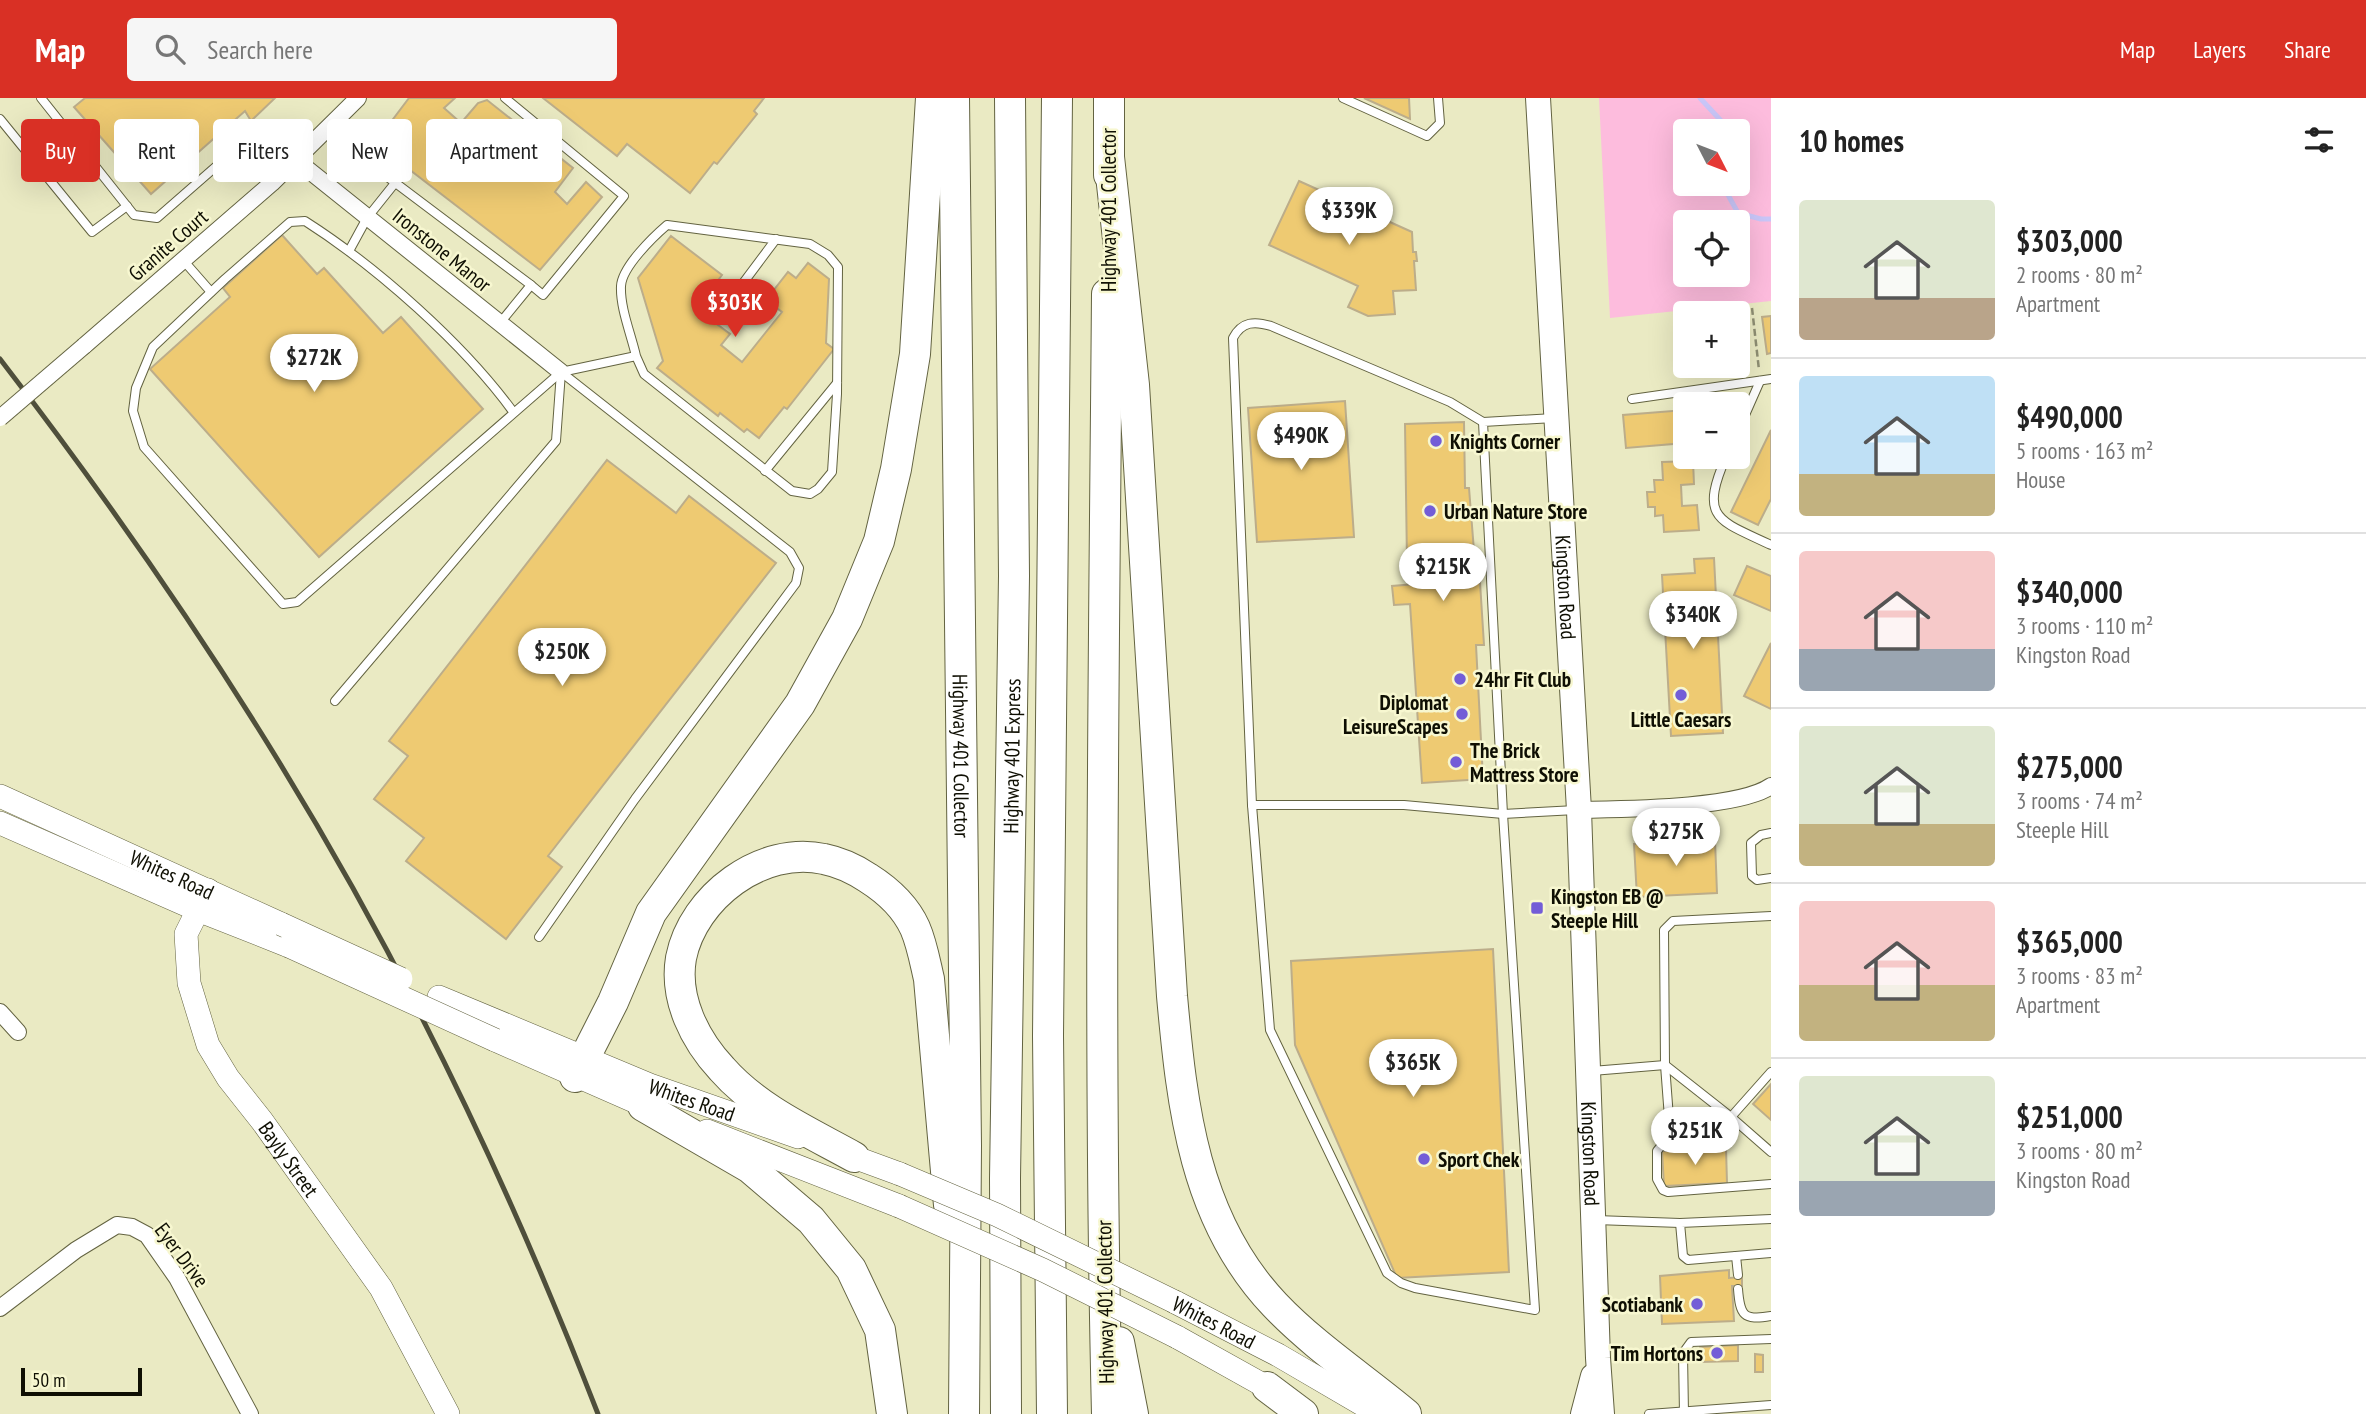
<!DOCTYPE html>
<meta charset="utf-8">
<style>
body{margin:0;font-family:"PT Sans Narrow",sans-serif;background:#f6f6f6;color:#222;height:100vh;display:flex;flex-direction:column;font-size:26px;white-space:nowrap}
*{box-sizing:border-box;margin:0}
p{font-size:23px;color:#767676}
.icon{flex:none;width:38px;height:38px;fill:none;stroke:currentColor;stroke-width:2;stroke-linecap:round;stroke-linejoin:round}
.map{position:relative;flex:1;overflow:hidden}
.details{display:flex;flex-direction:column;background:#fff;width:595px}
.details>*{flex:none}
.hud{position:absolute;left:21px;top:21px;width:665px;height:63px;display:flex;gap:14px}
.needle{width:46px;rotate:132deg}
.tools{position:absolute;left:1673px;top:21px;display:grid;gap:14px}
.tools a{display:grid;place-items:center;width:77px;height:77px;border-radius:7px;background:#fff;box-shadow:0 7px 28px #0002;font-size:35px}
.scale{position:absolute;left:21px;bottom:18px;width:121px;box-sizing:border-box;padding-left:7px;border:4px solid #0f0f03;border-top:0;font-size:19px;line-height:24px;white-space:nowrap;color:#0f0f03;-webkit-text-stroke:5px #f7f7d0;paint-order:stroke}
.price{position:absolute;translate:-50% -60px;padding:0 16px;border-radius:24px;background:#fff;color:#222;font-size:23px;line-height:46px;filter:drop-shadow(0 2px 4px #0008)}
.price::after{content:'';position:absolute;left:50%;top:42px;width:21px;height:16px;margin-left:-10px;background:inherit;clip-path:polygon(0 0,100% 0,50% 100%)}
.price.active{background:#d93025;color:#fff}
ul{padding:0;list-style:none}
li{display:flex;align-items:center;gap:21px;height:175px;padding:0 28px}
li+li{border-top:2px solid #e0e0e0}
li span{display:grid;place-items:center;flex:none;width:196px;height:140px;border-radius:7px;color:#555}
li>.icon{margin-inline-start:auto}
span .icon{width:84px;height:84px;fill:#fffc;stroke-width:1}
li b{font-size:30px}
h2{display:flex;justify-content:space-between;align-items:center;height:84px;padding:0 28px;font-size:30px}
.chip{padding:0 24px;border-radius:7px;background:#fff;box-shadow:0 7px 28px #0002;font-size:24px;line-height:63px}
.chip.active{background:#d93025;color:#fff}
header{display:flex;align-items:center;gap:42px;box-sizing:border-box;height:98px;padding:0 35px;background:#d93025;color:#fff}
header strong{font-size:33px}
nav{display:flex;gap:38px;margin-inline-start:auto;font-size:24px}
.search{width:490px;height:63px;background:#f6f6f6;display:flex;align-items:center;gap:18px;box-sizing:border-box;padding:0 24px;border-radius:7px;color:#767676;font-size:26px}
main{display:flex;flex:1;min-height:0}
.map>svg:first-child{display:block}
.green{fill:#fdbcdd;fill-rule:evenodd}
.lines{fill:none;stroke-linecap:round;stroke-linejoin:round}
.stream{stroke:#c9c6f8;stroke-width:5}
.building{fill:#eeca72;stroke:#bcad8a;stroke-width:2}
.service-casing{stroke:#636341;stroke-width:10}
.minor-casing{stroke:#636341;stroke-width:18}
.secondary-casing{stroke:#636341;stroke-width:24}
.primary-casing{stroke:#636341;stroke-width:26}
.motorway-casing{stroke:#636341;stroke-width:32}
.path{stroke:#8f8f73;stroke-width:2.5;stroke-dasharray:7 3.5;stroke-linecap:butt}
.service{stroke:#fff;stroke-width:8}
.minor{stroke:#fff;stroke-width:16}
.secondary{stroke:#fff;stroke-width:23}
.primary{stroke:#fff;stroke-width:24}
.motorway{stroke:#fff;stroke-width:30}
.rail{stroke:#4f4f3b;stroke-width:5}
.minor-bridge-casing{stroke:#636341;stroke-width:18;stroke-linecap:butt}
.secondary-bridge-casing{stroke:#636341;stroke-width:24;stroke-linecap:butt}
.minor-bridge{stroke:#fff;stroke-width:16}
.secondary-bridge{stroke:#fff;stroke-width:23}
.poi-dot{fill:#735dd7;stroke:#f7f7d0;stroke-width:2.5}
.labels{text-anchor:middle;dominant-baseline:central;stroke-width:5;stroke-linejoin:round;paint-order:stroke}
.street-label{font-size:21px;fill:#0f0f03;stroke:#f7f7d0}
.poi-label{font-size:21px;font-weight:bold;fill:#0f0f03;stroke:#f7f7d0;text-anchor:start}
</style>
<header>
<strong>Map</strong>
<div class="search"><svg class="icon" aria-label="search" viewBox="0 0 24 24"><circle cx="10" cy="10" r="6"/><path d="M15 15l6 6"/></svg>Search here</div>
<nav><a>Map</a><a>Layers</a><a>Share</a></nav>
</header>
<main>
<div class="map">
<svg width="1771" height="1316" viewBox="0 0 1771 1316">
<rect width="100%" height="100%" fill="#eaeac3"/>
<path class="green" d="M1599,0H1771V203L1610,220ZM1685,33H1738V86H1685ZM1685,124H1738V177H1685Z"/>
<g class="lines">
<g class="stream">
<polyline points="1700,0 1724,26 1724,33"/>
<polyline points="1722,86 1738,115 1761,121 1771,121"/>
</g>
</g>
<g class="building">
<polygon points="85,0 275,0 251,23 245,13 151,96 74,9"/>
<polygon points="409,0 455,0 444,10 461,25 478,5 487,2 573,70 555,94 567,106 586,84 602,99 540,172 375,45"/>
<polygon points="543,0 764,0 754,13 757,16 717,66 714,64 690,95 627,46 617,58"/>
<polygon points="1364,0 1409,0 1410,21"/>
<polygon points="1299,83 1412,134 1413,154 1416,154 1417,163 1414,163 1416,192 1393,193 1395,216 1368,218 1348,209 1358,188 1269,147"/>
<polygon points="282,137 317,176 324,170 383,235 401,219 483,311 319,459 150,271 230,199 223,190"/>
<polygon points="671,138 722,177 710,193 716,197 702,215 730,236 721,247 742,264 782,214 766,202 788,174 796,180 808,165 829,181 826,245 834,251 787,311 784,309 759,340 747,331 744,334 720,315 718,318 657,270 663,263 638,180"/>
<polygon points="1771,218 1771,255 1767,256 1762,219"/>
<polygon points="1345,303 1354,439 1257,444 1248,310"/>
<polygon points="1685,312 1685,345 1626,350 1623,317"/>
<polygon points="1464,324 1465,390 1469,390 1474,453 1478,453 1484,547 1476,547 1483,681 1422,685 1410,506 1394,507 1392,488 1416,486 1414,463 1407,464 1405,326"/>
<polygon points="1771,332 1771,401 1758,427 1731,414"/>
<polygon points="607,362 676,415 689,398 776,465 548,758 562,769 506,841 406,763 424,740 374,701 408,658 389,643"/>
<polygon points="1693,363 1694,386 1681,387 1682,408 1697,407 1699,432 1664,434 1663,417 1655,418 1655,409 1648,409 1647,394 1655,394 1654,382 1663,382 1662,364"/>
<polygon points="1714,460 1723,635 1671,638 1662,477 1695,475 1694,461"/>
<polygon points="1747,468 1771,478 1771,513 1734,497"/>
<polygon points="1771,545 1771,611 1744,598"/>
<polygon points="1715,742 1717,795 1637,799 1634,746"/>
<polygon points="1493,851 1509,1174 1397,1180 1295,947 1291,863"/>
<polygon points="1771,986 1771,1022 1753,1006"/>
<polygon points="1726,1050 1727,1085 1664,1088 1662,1053"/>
<polygon points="1729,1172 1729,1180 1742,1179 1742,1188 1732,1188 1734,1223 1662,1226 1660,1178"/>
<polygon points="1738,1247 1738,1263 1701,1264 1700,1249"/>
<polygon points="1755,1256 1763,1257 1763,1274 1755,1274"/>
</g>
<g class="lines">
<defs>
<g id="service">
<polyline points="41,0 134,117 157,120 236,51 272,85"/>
<polyline points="1343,0 1427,38 1440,25 1438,0"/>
<polyline points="0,21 92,134 127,108"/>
<polyline points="373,68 531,187"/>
<polyline points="349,153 367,120 395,85"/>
<polyline points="183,162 211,194"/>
<polyline points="720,216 776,141"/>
<polyline points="500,225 531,187 543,197 624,98 505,0"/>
<polyline points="1632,301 1771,281"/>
<path d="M514,315C464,246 377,169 305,123L290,124L225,181L153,249L136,290L133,313L144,349L283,506L297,504L561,274L636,258C631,236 620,210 621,188C622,169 653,139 667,127L810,146L828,157L838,169L837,296L832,374L818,391L810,396L792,393L644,276L636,258"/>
<path d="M1483,324L1450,304L1271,228C1255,223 1242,223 1233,240L1252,707H1404L1503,716L1576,712"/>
<polyline points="1738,333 1760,283"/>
<path d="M1726,359C1699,421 1718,422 1771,447"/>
<polyline points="765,373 837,285"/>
<polyline points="335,603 556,343 561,274"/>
<polyline points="1252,707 1270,932 1387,1175 1401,1185 1415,1190 1535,1212 1503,716 1483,324 1554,320"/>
<polyline points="1771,735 1761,737 1751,745 1752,778 1757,782 1771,780"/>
<polyline points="1771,818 1673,823 1664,832 1665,967 1670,1033 1666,1042 1657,1053 1657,1081 1663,1092 1668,1094 1771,1086"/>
<polyline points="539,839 635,701 796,485 799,470 790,454 561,274"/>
<polyline points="1592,973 1665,967 1731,1019 1771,1054"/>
<polyline points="1731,1019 1771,974"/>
<polyline points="1771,1121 1680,1125 1683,1158 1688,1162 1771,1155"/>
<polyline points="1596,1122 1680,1125"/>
<polyline points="1736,1158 1738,1177"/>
<path d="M1738,1191C1740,1217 1743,1223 1771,1218"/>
<polyline points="1649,1316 1771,1307"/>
<polyline points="1684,1316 1683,1255 1691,1244 1771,1241"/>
</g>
<g id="minor">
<polyline points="296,62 561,274"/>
<polyline points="84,248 272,85 358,0"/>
<path d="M1579,712C1622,711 1738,711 1771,688"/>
<polyline points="0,914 18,934"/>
<polyline points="0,1210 76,1152 117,1127 132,1129 147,1137 177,1180 250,1316"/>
</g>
<g id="secondary">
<path id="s1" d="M0,698L281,826"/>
<polyline points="0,725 198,812 289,848"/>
<path id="s2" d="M208,792L186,836L189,885L208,947L228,980L262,1023L381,1190L448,1316"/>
<path id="s3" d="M439,899L650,987L798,1039"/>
<polyline points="495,942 659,1014"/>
<polyline points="707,1033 899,1108"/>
<polyline points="840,1054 900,1076"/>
<path id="s4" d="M1175,1204L1278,1257L1379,1316"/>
<polyline points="1177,1239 1281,1297"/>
</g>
<g id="primary">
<path id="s5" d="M1538,0L1579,712L1598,1260L1602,1316"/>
<polyline points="1583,1316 1593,1278"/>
</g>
<g id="motorway">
<path id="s6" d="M954,0L966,1048L964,1316"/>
<path d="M1109,59L1134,287L1172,898C1182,1009 1194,1122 1275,1207C1314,1248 1363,1280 1406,1316"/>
<polyline points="1109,77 1109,0"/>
<polyline points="575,979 613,904 651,815 800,606 847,521 879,443 896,371 915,256 931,0"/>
<polyline points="643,1008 750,1070 811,1122 851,1171 880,1232 892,1316"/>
<path d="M854,1059C809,1034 757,1011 722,971C695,942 674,901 681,860C693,799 762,747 824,761C839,764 856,772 868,780C887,792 905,808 915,830C922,846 925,864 929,881L949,1107"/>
<polyline points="1119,1244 1133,1316"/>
<polyline points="1267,1289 1303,1316"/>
<path id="s7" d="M1006,1316L1005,1080L1014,478L1010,0"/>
<polyline points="1052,1316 1048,938 1057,0"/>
<path d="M1107,1316C1098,943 1104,569 1107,196"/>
</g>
</defs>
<use href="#service" class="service-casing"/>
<use href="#minor" class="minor-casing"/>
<use href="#secondary" class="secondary-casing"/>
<use href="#primary" class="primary-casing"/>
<use href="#motorway" class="motorway-casing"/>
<polyline class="path" points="1752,210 1759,272"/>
<use href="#service" class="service"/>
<use href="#minor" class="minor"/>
<use href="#secondary" class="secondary"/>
<use href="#primary" class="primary"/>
<use href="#motorway" class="motorway"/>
<path class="rail" d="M0,261C158,466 302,683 419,914C486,1045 545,1179 598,1316"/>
<defs>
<polyline id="minor-bridge" points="0,320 84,248"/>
<g id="secondary-bridge">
<polyline points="281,826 401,881"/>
<polyline points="289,848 495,942"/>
<polyline points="900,1076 997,1117 1175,1204"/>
<polyline points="899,1108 1043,1172 1177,1239"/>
</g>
</defs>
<use href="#minor-bridge" class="minor-bridge-casing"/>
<use href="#secondary-bridge" class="secondary-bridge-casing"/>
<use href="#minor-bridge" class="minor-bridge"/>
<use href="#secondary-bridge" class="secondary-bridge"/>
</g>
<g class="poi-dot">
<circle cx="1436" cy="343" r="7"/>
<circle cx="1430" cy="413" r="7"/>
<circle cx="1460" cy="581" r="7"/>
<circle cx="1681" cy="597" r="7"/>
<circle cx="1462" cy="616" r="7"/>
<circle cx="1456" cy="664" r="7"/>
<rect x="1530" y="803" width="14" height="14" rx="3.5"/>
<circle cx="1424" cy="1061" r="7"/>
<circle cx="1697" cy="1206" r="7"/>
<circle cx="1717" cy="1255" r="7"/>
</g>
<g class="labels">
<g class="street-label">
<text transform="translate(1108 112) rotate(-90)">Highway 401 Collector</text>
<text transform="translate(168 147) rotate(-41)">Granite Court</text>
<text transform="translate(442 152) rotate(39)">Ironstone Manor</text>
<text stroke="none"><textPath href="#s5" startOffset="490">Kingston Road</textPath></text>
<text stroke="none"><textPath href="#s6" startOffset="658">Highway 401 Collector</textPath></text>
<text stroke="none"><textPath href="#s7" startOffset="658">Highway 401 Express</textPath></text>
<text stroke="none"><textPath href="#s1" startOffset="189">Whites Road</textPath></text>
<text stroke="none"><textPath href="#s3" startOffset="273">Whites Road</textPath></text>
<text stroke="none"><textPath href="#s5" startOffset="1057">Kingston Road</textPath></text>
<text stroke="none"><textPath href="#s2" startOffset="303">Bayly Street</textPath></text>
<text transform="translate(182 1157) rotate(53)">Eyer Drive</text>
<text transform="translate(1105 1204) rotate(-91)">Highway 401 Collector</text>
<text stroke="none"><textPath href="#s4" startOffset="44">Whites Road</textPath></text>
</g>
<g class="poi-label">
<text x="1450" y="343">Knights Corner</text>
<text x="1444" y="413">Urban Nature Store</text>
<text x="1474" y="581">24hr Fit Club</text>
<text x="1448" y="604" text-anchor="end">Diplomat<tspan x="1448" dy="24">LeisureScapes</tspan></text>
<text x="1681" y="621" text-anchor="middle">Little Caesars</text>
<text x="1470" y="652">The Brick<tspan x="1470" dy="24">Mattress Store</tspan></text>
<text x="1551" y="798">Kingston EB @<tspan x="1551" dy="24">Steeple Hill</tspan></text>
<text x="1438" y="1061">Sport Chek</text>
<text x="1683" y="1206" text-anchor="end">Scotiabank</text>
<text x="1703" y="1255" text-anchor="end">Tim Hortons</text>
</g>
</g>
</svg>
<div class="tools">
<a><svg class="needle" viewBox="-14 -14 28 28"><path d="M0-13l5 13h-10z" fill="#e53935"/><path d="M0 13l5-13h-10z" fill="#767676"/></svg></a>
<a><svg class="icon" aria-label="locate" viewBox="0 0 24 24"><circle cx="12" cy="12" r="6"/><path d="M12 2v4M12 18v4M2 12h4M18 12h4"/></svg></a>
<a>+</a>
<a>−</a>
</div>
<div class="scale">50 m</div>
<b class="price" style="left:1349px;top:149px">$339K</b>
<b class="price active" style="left:735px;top:241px">$303K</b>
<b class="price" style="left:314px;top:296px">$272K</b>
<b class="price" style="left:1301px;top:374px">$490K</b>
<b class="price" style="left:1443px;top:505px">$215K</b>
<b class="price" style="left:1693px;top:553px">$340K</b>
<b class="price" style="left:562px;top:590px">$250K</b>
<b class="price" style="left:1676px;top:770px">$275K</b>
<b class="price" style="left:1413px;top:1001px">$365K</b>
<b class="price" style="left:1695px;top:1069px">$251K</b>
<div class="hud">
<a class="chip active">Buy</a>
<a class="chip">Rent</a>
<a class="chip">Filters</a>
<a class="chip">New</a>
<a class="chip">Apartment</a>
</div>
</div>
<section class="details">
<h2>10 homes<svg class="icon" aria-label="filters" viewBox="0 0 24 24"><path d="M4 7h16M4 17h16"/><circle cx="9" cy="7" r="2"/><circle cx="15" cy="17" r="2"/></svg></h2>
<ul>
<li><span style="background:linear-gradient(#dfe7d0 70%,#b9a48a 0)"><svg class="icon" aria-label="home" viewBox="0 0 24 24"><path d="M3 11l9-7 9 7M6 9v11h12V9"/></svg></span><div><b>$303,000</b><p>2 rooms · 80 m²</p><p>Apartment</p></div></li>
<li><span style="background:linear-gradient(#bfe0f5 70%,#c2b280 0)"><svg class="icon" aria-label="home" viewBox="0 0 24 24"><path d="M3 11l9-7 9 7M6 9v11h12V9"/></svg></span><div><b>$490,000</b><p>5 rooms · 163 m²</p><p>House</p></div></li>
<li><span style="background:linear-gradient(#f6c9c9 70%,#9aa5b1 0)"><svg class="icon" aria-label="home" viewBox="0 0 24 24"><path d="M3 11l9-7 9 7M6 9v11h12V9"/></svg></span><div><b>$340,000</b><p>3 rooms · 110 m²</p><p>Kingston Road</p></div></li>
<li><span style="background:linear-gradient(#dfe7d0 70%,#c2b280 0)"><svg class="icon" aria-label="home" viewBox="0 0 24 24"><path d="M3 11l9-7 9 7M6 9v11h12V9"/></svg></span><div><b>$275,000</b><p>3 rooms · 74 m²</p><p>Steeple Hill</p></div></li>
<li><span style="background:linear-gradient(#f6c9c9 60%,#c2b280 0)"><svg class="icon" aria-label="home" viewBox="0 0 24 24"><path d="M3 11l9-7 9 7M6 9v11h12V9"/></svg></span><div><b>$365,000</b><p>3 rooms · 83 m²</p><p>Apartment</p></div></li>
<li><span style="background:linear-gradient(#dfe7d0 75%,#9aa5b1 0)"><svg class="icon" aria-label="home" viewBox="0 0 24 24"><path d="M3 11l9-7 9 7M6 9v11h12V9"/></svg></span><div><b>$251,000</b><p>3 rooms · 80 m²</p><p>Kingston Road</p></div></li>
</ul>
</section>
</main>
